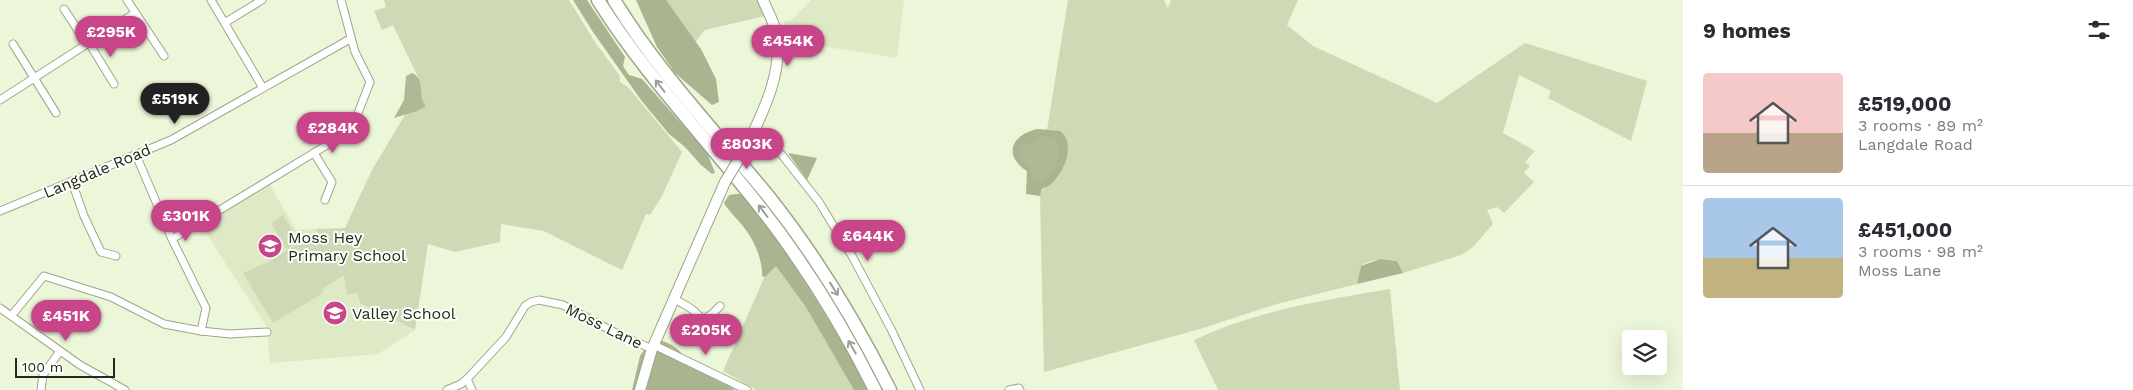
<!DOCTYPE html>
<meta charset="utf-8">
<style>
body{margin:0;font-family:"Work Sans",sans-serif;background:#f2f2f3;color:#2b2b33;height:100vh;display:flex;flex-direction:column;font-size:19px;white-space:nowrap}
*{box-sizing:border-box;margin:0}
p{font-size:16px;color:#7c7c81}
.icon{flex:none;width:28px;height:28px;fill:none;stroke:currentColor;stroke-width:2;stroke-linecap:round;stroke-linejoin:round}
.map{position:relative;flex:1;overflow:hidden}
.side{display:flex;flex-direction:column;background:#fff;width:450px}
.side>*{flex:none}
.buttons{position:absolute;left:1622px;top:330px;display:grid;gap:10px}
.buttons a{display:grid;place-items:center;width:45px;height:45px;border-radius:5px;background:#fff;box-shadow:0 5px 20px #0002;font-size:25px}
.scale{position:absolute;left:15px;bottom:12px;width:100px;box-sizing:border-box;padding-left:5px;border:2px solid #24281d;border-top:0;font-size:14px;line-height:18px;white-space:nowrap;color:#24281d;-webkit-text-stroke:4px #fdfff9;paint-order:stroke}
.price{position:absolute;translate:-50% -42px;padding:0 11px;border-radius:18px;background:#c94589;color:#fff;font-size:16px;line-height:32px;filter:drop-shadow(0 1px 2px #0008)}
.price::after{content:'';position:absolute;left:50%;top:30px;width:15px;height:11px;margin-left:-8px;background:inherit;clip-path:polygon(0 0,100% 0,50% 100%)}
.price.selected{background:#222;color:#fff}
ul{padding:0;list-style:none}
li{display:flex;align-items:center;gap:15px;height:125px;padding:0 20px}
li+li{border-top:1px solid #e1e1e2}
li span{display:grid;place-items:center;flex:none;width:140px;height:100px;border-radius:5px;color:#555}
li>.icon{margin-inline-start:auto}
span .icon{width:60px;height:60px;fill:#fffc;stroke-width:1}
li b{font-size:21px}
h2{display:flex;justify-content:space-between;align-items:center;height:60px;padding:0 20px;font-size:21px}
main{display:flex;flex:1;min-height:0}
.map>svg:first-child{display:block}
.built{fill:#deeac6}
.green{fill:#cddab5}
.forest{fill:#a9b490}
.water{fill:#aeba96}
.lines{fill:none;stroke-linecap:round;stroke-linejoin:round}
.street-casing{stroke:#9da68b;stroke-width:9}
.secondary-casing{stroke:#9da68b;stroke-width:12}
.highway-casing{stroke:#9da68b;stroke-width:15}
.street{stroke:#fff;stroke-width:7}
.secondary{stroke:#fff;stroke-width:10}
.highway{stroke:#fff;stroke-width:12}
.secondary-bridge-casing{stroke:#9da68b;stroke-width:12;stroke-linecap:butt}
.secondary-bridge{stroke:#fff;stroke-width:10}
.oneway{stroke:#9c9e99}
.labels{text-anchor:middle;dominant-baseline:central;stroke-width:4;stroke-linejoin:round;paint-order:stroke}
.street-label{font-size:16px;fill:#24281d;stroke:#fdfff9}
.poi-label{font-size:16px;fill:#24281d;stroke:#fdfff9;text-anchor:start}
</style>
<main>
<div class="map">
<svg width="1683" height="390" viewBox="0 0 1683 390">
<rect width="100%" height="100%" fill="#ecf6d8"/>
<g class="built">
<polygon points="811,0 904,0 897,58 782,40 785,21 791,21"/>
<polygon points="267,180 296,230 316,229 359,293 360,303 415,330 378,354 270,363 267,327 200,224"/>
</g>
<g class="green">
<polygon points="384,0 569,0 595,42 620,76 620,82 628,87 682,152 662,196 650,215 646,214 622,270 544,231 501,224 500,242 455,252 428,244 415,330 360,303 358,293 347,295 344,275 323,289 323,293 273,323 243,273 270,261 300,242 320,236 316,229 345,228 372,170 417,95 418,77 393,25 382,30 374,11 386,7"/>
<polygon points="649,0 758,0 765,16 705,30 689,50"/>
<path d="M1068,0H1164L1168,8L1171,0H1298L1287,25L1313,46L1437,103L1525,43L1647,81L1631,141L1548,98L1551,91L1519,75L1503,133L1535,151L1525,162L1530,166L1524,173L1534,182L1504,213L1497,207L1487,210L1493,224L1472,248L1461,255L1403,273L1397,261C1384,259 1372,258 1361,266L1357,284L1277,304L1200,329L1044,372L1040,196C1042,187 1050,185 1056,179C1063,171 1067,159 1068,150L1054,130H1047Z"/>
<polygon points="283,215 299,241 286,249 271,223"/>
<polygon points="773,258 806,301 858,390 756,390 723,371"/>
<path d="M1390,289L1400,390H1218L1194,340C1256,311 1323,300 1390,289Z"/>
</g>
<g class="forest">
<polygon points="573,0 587,0 625,57 623,66 629,75 642,79 702,147 708,155 715,173 712,174 701,165 685,147 669,134 641,100 593,32"/>
<polygon points="636,0 666,0 701,49 716,79 719,102 712,105 675,73 657,47"/>
<path d="M1038,129L1060,131C1076,143 1065,172 1052,183C1050,186 1045,187 1042,189L1040,196L1026,194L1027,171C1002,155 1012,134 1038,129Z"/>
<polygon points="788,153 817,158 807,180"/>
<path d="M736,194H744C790,256 831,322 869,390H854L806,307L776,266L765,277L762,276C763,259 753,238 742,225C736,217 729,212 724,203L729,195Z"/>
<polygon points="1380,259 1397,261 1403,273 1357,284 1361,266"/>
<path d="M652,338C664,341 674,344 682,354L735,390H632L640,356Z"/>
</g>
<g class="water">
<path d="M412,73C426,79 417,96 426,106L417,111L394,118L404,100L406,76Z"/>
<path d="M1041,136L1053,137L1059,145C1059,161 1056,172 1042,180L1033,178C1031,168 1023,163 1019,153L1023,146Z"/>
</g>
<g class="lines">
<defs>
<g id="street">
<polyline points="127,0 164,56"/>
<polyline points="211,0 263,88"/>
<polyline points="64,9 87,44"/>
<polyline points="226,22 262,0"/>
<polyline points="89,43 114,84"/>
<polyline points="13,44 56,113"/>
<polyline points="0,100 135,13"/>
<polyline points="754,132 782,155 819,202 852,256 891,329 920,390"/>
<polyline points="314,153 332,182 325,200"/>
<polyline points="136,155 172,239 206,308 201,331"/>
<polyline points="72,182 84,216 101,252 116,256"/>
<polyline points="0,211 171,140 350,39"/>
<polyline points="172,239 345,134 353,126 370,82 355,52 341,0"/>
<path d="M674,299C690,307 701,313 707,330"/>
<polyline points="0,308 80,365 125,390"/>
<polyline points="12,315 44,276 111,297 164,324 201,331 230,334 267,332"/>
<polyline points="704,319 712,314 720,306"/>
<polyline points="654,345 747,390"/>
<polyline points="467,379 472,390"/>
<polyline points="41,390 43,375 60,351"/>
<polyline points="447,390 461,384 467,379 506,337 525,306 531,302 539,300 563,305 614,332 652,349"/>
<polyline points="1009,390 1019,388 1020,390"/>
</g>
<g id="secondary">
<path d="M747,146C763,112 784,71 776,32C774,22 767,10 763,0"/>
<polyline points="640,390 652,349 725,182"/>
</g>
<g id="highway">
<path d="M598,0C645,75 706,138 760,207C804,263 843,326 875,390"/>
<path d="M614,0C658,72 716,132 769,197C816,256 856,322 890,390"/>
</g>
</defs>
<use href="#street" class="street-casing"/>
<use href="#secondary" class="secondary-casing"/>
<use href="#highway" class="highway-casing"/>
<use href="#street" class="street"/>
<use href="#secondary" class="secondary"/>
<use href="#highway" class="highway"/>
<defs>
<polyline id="secondary-bridge" points="725,182 747,146"/>
</defs>
<use href="#secondary-bridge" class="secondary-bridge-casing"/>
<use href="#secondary-bridge" class="secondary-bridge"/>
</g>
<defs><path id="oneway-shaft" d="M-6 0H5M1.5-3L5.5 0L1.5 3" fill="none" stroke-width="1.6" stroke-linecap="round" stroke-linejoin="round" transform="scale(1.25)"/></defs>
<g class="oneway">
<use href="#oneway-shaft" transform="translate(660 86) rotate(-128)"/>
<use href="#oneway-shaft" transform="translate(763 211) rotate(-127)"/>
<use href="#oneway-shaft" transform="translate(834 289) rotate(58)"/>
<use href="#oneway-shaft" transform="translate(852 347) rotate(-120)"/>
</g>
<defs>
<symbol id="school-disc" viewBox="-11 -11 22 22"><circle r="9.5" fill="#c94589" stroke="#fdfff9"/><path d="M0-5L7-2L0 1L-7-2ZM-4 1L0 2.5L4 1V4Q0 6-4 4Z" fill="#fff"/></symbol>
</defs>
<g fill-rule="evenodd">
<use href="#school-disc" x="256" y="232" width="28" height="28"/>
<use href="#school-disc" x="321" y="299" width="28" height="28"/>
</g>
<g class="labels">
<g class="street-label">
<text transform="translate(97 171) rotate(-23)">Langdale Road</text>
<text transform="translate(604 326) rotate(26)">Moss Lane</text>
</g>
<g class="poi-label">
<text x="288" y="237">Moss Hey<tspan x="288" dy="18">Primary School</tspan></text>
<text x="352" y="313">Valley School</text>
</g>
</g>
</svg>
<div class="buttons">
<a><svg class="icon" aria-label="layers" viewBox="0 0 24 24"><path d="M12 4l9 5-9 5-9-5zM3 14l9 5 9-5"/></svg></a>
</div>
<div class="scale">100 m</div>
<b class="price" style="left:111px;top:58px">£295K</b>
<b class="price" style="left:788px;top:67px">£454K</b>
<b class="price selected" style="left:175px;top:125px">£519K</b>
<b class="price" style="left:333px;top:154px">£284K</b>
<b class="price" style="left:747px;top:170px">£803K</b>
<b class="price" style="left:186px;top:242px">£301K</b>
<b class="price" style="left:868px;top:262px">£644K</b>
<b class="price" style="left:66px;top:342px">£451K</b>
<b class="price" style="left:706px;top:356px">£205K</b>
</div>
<section class="side">
<h2>9 homes<svg class="icon" aria-label="filters" viewBox="0 0 24 24"><path d="M4 7h16M4 17h16"/><circle cx="9" cy="7" r="2"/><circle cx="15" cy="17" r="2"/></svg></h2>
<ul>
<li><span style="background:linear-gradient(#f6c9c9 60%,#b9a48a 0)"><svg class="icon" aria-label="home" viewBox="0 0 24 24"><path d="M3 11l9-7 9 7M6 9v11h12V9"/></svg></span><div><b>£519,000</b><p>3 rooms · 89 m²</p><p>Langdale Road</p></div></li>
<li><span style="background:linear-gradient(#a9c7e8 60%,#c2b280 0)"><svg class="icon" aria-label="home" viewBox="0 0 24 24"><path d="M3 11l9-7 9 7M6 9v11h12V9"/></svg></span><div><b>£451,000</b><p>3 rooms · 98 m²</p><p>Moss Lane</p></div></li>
</ul>
</section>
</main>
